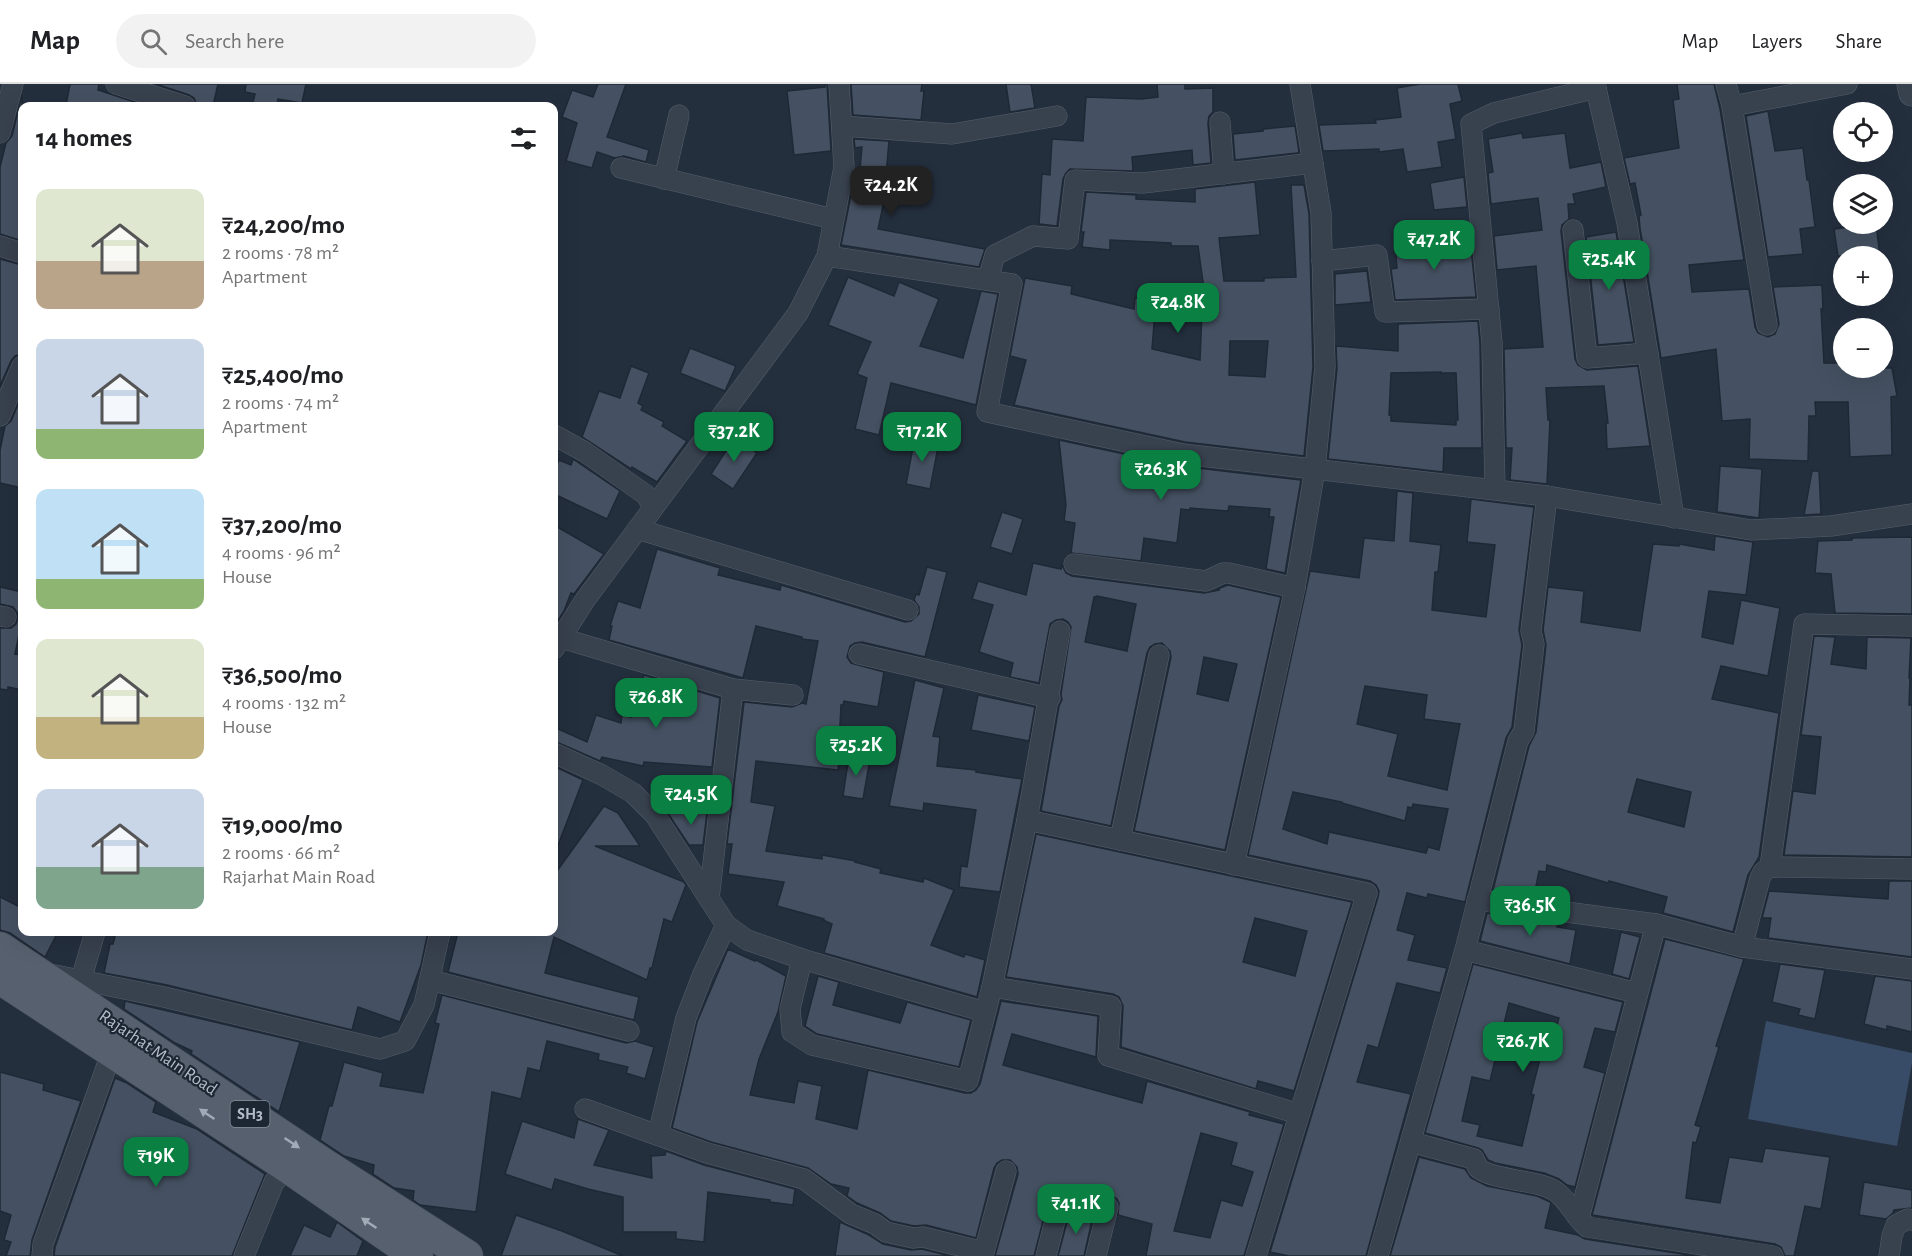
<!DOCTYPE html>
<meta charset="utf-8">
<style>
body{margin:0;font-family:"Alegreya Sans",sans-serif;background:#f2f2f2;color:#202124;height:100vh;display:flex;flex-direction:column;font-size:22px;white-space:nowrap}
*{box-sizing:border-box;margin:0}
p{font-size:20px;color:#757577}
.icon{flex:none;width:33px;height:33px;fill:none;stroke:currentColor;stroke-width:2;stroke-linecap:round;stroke-linejoin:round}
.map{position:relative;flex:1;overflow:hidden}
.details{position:absolute;left:18px;top:18px;width:540px;height:834px;display:flex;flex-direction:column;background:#fff;border-radius:12px;box-shadow:0 6px 24px #0002}
.details>*{flex:none}
.buttons{position:absolute;left:1833px;top:18px;display:grid;gap:12px}
.buttons a{display:grid;place-items:center;width:60px;height:60px;border-radius:50%;background:#fff;box-shadow:0 6px 24px #0002;font-size:30px}
.price{position:absolute;translate:-50% -51px;padding:0 14px;border-radius:12px;background:#0b8043;color:#fff;font-size:20px;line-height:39px;filter:drop-shadow(0 2px 3px #0008)}
.price::after{content:'';position:absolute;left:50%;top:36px;width:18px;height:14px;margin-left:-9px;background:inherit;clip-path:polygon(0 0,100% 0,50% 100%)}
.price.active{background:#222;color:#fff}
ul{padding:0;list-style:none}
li{display:flex;align-items:center;gap:18px;height:150px;padding:0 18px}
li span{display:grid;place-items:center;flex:none;width:168px;height:120px;border-radius:12px;color:#555}
li>.icon{margin-inline-start:auto}
span .icon{width:72px;height:72px;fill:#fffc;stroke-width:1}
li b{font-size:26px}
h2{display:flex;justify-content:space-between;align-items:center;height:72px;padding:0 18px;font-size:26px}
header{display:flex;align-items:center;gap:36px;box-sizing:border-box;height:84px;padding:0 30px;background:#fff;border-bottom:2px solid #e0e0e0}
header strong{font-size:28px}
nav{display:flex;gap:33px;margin-inline-start:auto;font-size:21px}
.search{width:420px;height:54px;background:#f2f2f2;display:flex;align-items:center;gap:15px;box-sizing:border-box;padding:0 21px;border-radius:33px;color:#757577;font-size:22px}
.map>svg:first-child{display:block}
.water{fill:#394c67}
.building{fill:#455162;stroke:#1f2835;stroke-width:1.5;fill-rule:evenodd}
.lines{fill:none;stroke-linecap:round;stroke-linejoin:round}
.minor-casing{stroke:#565f6c;stroke-width:21}
.tertiary-casing{stroke:#565f6c;stroke-width:27}
.primary-casing{stroke:#414a57;stroke-width:33}
.minor{stroke:#38414e;stroke-width:20}
.tertiary{stroke:#38414e;stroke-width:26}
.primary{stroke:#56606e;stroke-width:32}
.oneway{fill:#a1aab7}
.labels{text-anchor:middle;dominant-baseline:central;stroke-width:4.5;stroke-linejoin:round;paint-order:stroke}
.shield{fill:#1d2633;stroke:#878f9c;stroke-width:1.5}
.shield-label{font-size:16px;font-weight:bold;fill:#b4bcc9}
.street-label{font-size:18px;fill:#b4bcc9;stroke:#1d2633}
</style>
<header>
<strong>Map</strong>
<div class="search"><svg class="icon" aria-label="search" viewBox="0 0 24 24"><circle cx="10" cy="10" r="6"/><path d="M15 15l6 6"/></svg>Search here</div>
<nav><a>Map</a><a>Layers</a><a>Share</a></nav>
</header>
<div class="map">
<svg width="1912" height="1172" viewBox="0 0 1912 1172">
<rect width="100%" height="100%" fill="#242f3e"/>
<polygon class="water" points="1766,937 1912,969 1912,979 1897,1062 1748,1035"/>
<g class="building">
<polygon points="70,0 99,0 98,6 147,22 75,22 66,21"/>
<polygon points="156,0 218,0 213,22 197,22 194,14 189,11"/>
<polygon points="246,0 306,0 302,19 278,15 277,22 252,22 255,10 245,8"/>
<polygon points="598,0 626,0 607,53 649,66 646,78 624,72 615,74 597,68 592,84 566,77 577,39 562,33 572,6 593,13"/>
<polygon points="825,0 827,0 831,67 794,71 787,7 825,3"/>
<polygon points="851,0 922,0 921,7 924,7 921,36 853,31"/>
<polygon points="1006,0 1031,0 1035,24 1010,28"/>
<polygon points="1157,0 1185,0 1185,5 1213,4 1213,28 1209,32 1208,39 1211,79 1193,81 1192,66 1132,73 1133,87 1070,85 1066,89 1063,95 1057,142 1039,140 1042,90 1050,91 1052,55 1083,57 1086,13 1142,15 1158,13"/>
<polygon points="1420,0 1458,0 1462,17 1450,20 1456,55 1438,58 1442,83 1407,88 1403,65 1379,68 1379,65 1323,67 1319,41 1376,39 1375,36 1401,33 1397,4"/>
<polygon points="1677,0 1714,0 1720,25 1744,176 1689,181 1692,208 1749,205 1755,243 1758,249 1768,253 1775,250 1779,240 1773,203 1822,201 1823,225 1821,225 1824,279 1844,279 1844,284 1892,284 1897,312 1891,313 1892,371 1850,373 1848,318 1815,318 1816,332 1809,332 1808,377 1749,375 1750,335 1722,337 1716,265 1661,274 1640,144 1639,132 1641,131 1635,99 1630,100 1624,74 1679,64 1673,16 1679,15"/>
<polygon points="22,11 22,157 0,150 0,83 6,59 12,52"/>
<polygon points="1768,27 1775,67 1803,64 1807,96 1809,96 1815,143 1800,145 1803,170 1768,173 1746,32"/>
<polygon points="1295,42 1299,68 1297,69 1235,76 1233,50 1263,47 1263,45"/>
<polygon points="1522,49 1523,54 1565,49 1570,84 1601,78 1606,103 1573,110 1575,120 1568,120 1569,135 1562,141 1561,147 1575,275 1578,281 1587,286 1638,282 1650,362 1607,365 1606,339 1608,339 1604,302 1546,304 1548,336 1550,336 1547,400 1510,396 1512,364 1506,364 1504,265 1543,263 1536,182 1497,186 1494,152 1542,146 1538,114 1491,120 1488,89 1493,88 1488,55"/>
<polygon points="854,55 889,57 884,113 885,113 878,145 985,165 979,183 841,161 852,106 858,107 862,63 855,64"/>
<polygon points="1464,93 1467,123 1434,126 1430,99"/>
<path d="M1255,98L1260,151L1219,154L1224,197H1264V194L1296,193L1291,101H1304L1309,130L1313,283L1304,372L1185,358L1014,321L1026,276L1010,272L1025,194L1072,202L1071,210L1134,225L1135,214L1156,216L1152,265L1200,276L1202,228H1204V205L1198,162H1171V159L1110,156V166L1082,163L1084,148H1081L1086,108L1136,111V115L1195,118V105ZM1230,257H1268L1265,293L1229,291Z"/>
<polygon points="1876,140 1880,172 1838,172 1834,145"/>
<polygon points="1616,148 1634,258 1598,261 1586,153"/>
<polygon points="1470,154 1476,213 1395,216 1391,185 1397,184 1395,162"/>
<polygon points="0,175 22,181 22,270 15,272 11,277 0,302"/>
<polygon points="1367,187 1371,218 1335,221 1335,190"/>
<polygon points="848,193 894,212 899,198 939,215 920,262 963,274 981,207 998,210 976,321 891,299 879,351 855,345 867,294 857,290 871,258 828,241"/>
<path d="M1478,237L1480,260L1482,364H1444L1443,388L1328,375L1337,284L1336,262L1398,267V240ZM1441,288V289H1456L1458,336H1456V341L1391,337V331H1389L1391,289Z"/>
<polygon points="690,264 736,282 725,307 680,289"/>
<polygon points="631,282 649,289 638,319 643,322 641,326 664,338 662,342 687,357 657,398 632,383 631,385 582,353 599,307 620,314"/>
<polygon points="22,311 22,404 0,399 0,366 5,342 11,337"/>
<polygon points="735,353 757,369 733,405 711,390"/>
<polygon points="915,353 939,358 930,405 906,400"/>
<polygon points="1059,356 1180,382 1301,396 1285,489 1266,485 1274,433 1269,433 1270,425 1229,422 1228,427 1190,424 1190,426 1181,425 1177,459 1144,454 1141,477 1071,469 1075,439 1064,437 1066,421"/>
<polygon points="573,375 620,407 607,435 554,410 554,387 559,376 571,381"/>
<polygon points="1720,382 1762,385 1759,434 1717,428"/>
<polygon points="1812,387 1819,387 1821,430 1804,431"/>
<path d="M1397,407L1413,409L1410,457L1441,461L1438,488H1435L1432,526L1486,533L1495,461L1467,458L1471,415L1534,423L1519,546L1522,561L1512,643L1506,654L1465,818L1428,810L1427,814L1407,809L1397,846L1415,851L1408,876L1447,884L1440,909L1397,899L1378,964L1368,961L1357,998L1411,1010L1366,1172H1289L1270,1168L1378,813L1379,807L1376,801L1370,797L1248,771L1310,487L1359,494L1364,454L1394,457ZM1365,602L1427,611L1424,635L1460,640L1447,706L1388,692L1398,650L1357,640ZM1293,708L1342,718V719L1405,737L1408,723L1412,724L1413,720L1448,725L1439,766L1428,763L1426,769L1329,748L1327,760L1283,745Z"/>
<polygon points="1002,428 1023,435 1012,470 990,463"/>
<polygon points="554,441 604,470 574,510 571,509 564,527 554,543"/>
<path d="M1715,452L1753,458L1746,511L1709,507L1702,553L1733,560L1741,516L1780,524L1768,592L1721,582L1712,615L1779,629L1759,773L1748,791L1733,848L1663,829L1667,813L1609,797L1608,799L1547,781L1546,788L1539,787L1534,812L1493,806L1529,662L1536,648L1546,561L1543,546L1548,503L1584,507L1581,538L1640,547L1653,460L1679,462V460L1714,466ZM1637,695L1691,708L1684,743L1628,728Z"/>
<polygon points="1912,453 1912,530 1835,529 1831,490 1815,489 1818,457 1852,456 1852,454"/>
<polygon points="657,465 720,484 718,491 780,506 781,501 905,538 911,537 919,530 919,523 914,516 916,510 919,511 927,483 947,488 925,573 862,558 855,559 850,562 847,573 851,579 884,588 878,623 844,617 843,621 841,621 839,662 841,662 838,686 756,677 751,718 775,722 766,767 822,775 822,771 856,777 855,778 881,785 880,789 923,798 924,794 954,806 931,861 964,873 965,870 985,876 977,913 824,869 832,840 823,836 824,835 777,822 784,798 728,790 732,760 727,760 744,618 792,623 802,619 806,620 818,557 802,555 802,553 756,542 743,594 609,556 612,542 610,542 618,517 640,524"/>
<path d="M1033,479L1061,485L1062,481L1066,489L1072,492L1204,509L1219,506L1220,504L1228,501L1281,513L1225,766L1134,747L1171,573L1170,567L1162,559L1155,560L1150,563L1147,569L1111,742L1041,727L1059,622L1062,616L1061,610L1071,543L1068,538L1063,535L1056,536L1050,540L1039,599L1010,593L1013,579L979,568L993,521L972,515L978,497L1026,511ZM1097,512L1136,520L1127,567L1085,558L1094,513ZM1204,573L1237,580L1228,617L1197,610Z"/>
<polygon points="0,503 22,508 22,536 15,570 22,571 22,606 8,603 8,606 0,605 0,544 11,544 16,540 18,534 17,528 13,523 0,520"/>
<polygon points="1814,552 1835,553 1831,580 1866,585 1867,553 1911,554 1909,594 1910,594 1909,621 1912,621 1912,773 1784,771 1793,707 1815,710 1821,653 1801,651"/>
<polygon points="644,591 720,614 712,683 644,678 643,682 602,673 600,677 554,657 554,643 587,658 596,631 621,639 622,631 631,633"/>
<polygon points="915,596 944,604 933,652 940,653 937,682 976,686 976,688 1022,695 1000,808 959,803 961,782 967,783 976,726 924,719 923,727 889,722"/>
<polygon points="978,611 1035,623 1029,657 971,646"/>
<polygon points="849,672 870,675 863,715 843,712"/>
<polygon points="558,684 583,696 555,769 554,695"/>
<polygon points="604,722 618,729 640,762 595,762 684,798 686,801 672,838 664,835 652,884 650,884 647,896 554,853 545,889 639,913 634,936 448,888 458,848 554,848 554,791"/>
<polygon points="667,728 707,728 703,761 689,761"/>
<path d="M1036,750L1352,818L1294,1007L1258,997L1256,1005L1121,963L1123,922L1119,913L1113,910L1006,893ZM1255,834L1307,847L1295,892L1243,878Z"/>
<polygon points="1889,797 1912,797 1912,873 1768,854 1771,834 1762,834 1769,807 1888,815"/>
<polygon points="0,813 22,824 22,848 58,848 45,873 10,849 0,846"/>
<polygon points="1487,829 1558,839 1557,843 1576,846 1570,880 1480,857"/>
<polygon points="116,848 428,848 421,881 400,938 358,923 352,946 167,901 104,889 110,860 113,860"/>
<polygon points="1621,848 1640,853 1629,895 1612,890"/>
<polygon points="1665,855 1744,875 1716,962 1719,963 1695,1041 1701,1043 1696,1059 1693,1058 1686,1114 1720,1119 1729,1073 1762,1078 1765,1064 1830,1073 1821,1125 1805,1122 1794,1172 1785,1172 1781,1163 1775,1160 1592,1131"/>
<path d="M728,865L755,877L756,876L786,892L778,928L759,975L750,1011L794,1019L798,997L822,1002L816,1035L857,1045L868,986L965,1009H971L976,1006L980,1000L1001,917L1098,932L1096,973L1012,950L1003,981L1142,1019L1147,997L1250,1028L1249,1031L1284,1040L1244,1172H1146L1152,1140L1118,1131L1119,1119L1117,1115L1111,1111L1063,1101L1053,1104L1050,1110L1034,1172H995L1018,1090L1017,1083L1010,1076H1002L997,1079L994,1084L976,1154L926,1141L914,1142L891,1137L880,1129L857,1119L847,1112L849,1104L831,1100L808,1084L711,1058L672,1044L697,938ZM1201,1049L1237,1059L1231,1081L1253,1088L1242,1122L1221,1116L1210,1154L1174,1147Z"/>
<path d="M1473,880L1623,918L1615,948L1595,944L1584,983L1605,989L1575,1103L1567,1101L1559,1095L1544,1089L1495,1079L1488,1076L1482,1066L1478,1064L1425,1049ZM1509,919L1559,934L1548,973L1541,971L1531,1010L1534,1011L1522,1062L1477,1052L1480,1041L1462,1037L1472,993L1490,997Z"/>
<polygon points="1780,880 1825,886 1815,935 1798,931 1800,925 1772,918"/>
<polygon points="818,892 839,898 833,921 900,939 907,918 971,936 959,983 817,950 805,942"/>
<polygon points="1875,892 1912,897 1912,948 1887,942 1887,946 1864,940"/>
<polygon points="442,911 626,959 635,957 654,963 645,995 626,989 628,983 598,976 599,970 547,957 540,987 528,984 521,1015 492,1008 476,1128 420,1121 413,1116 414,1107 394,1104 373,1090 374,1081 344,1072 320,1056 329,1022 332,1022 344,978 383,989 380,1002 423,1009 439,940 435,939"/>
<polygon points="125,917 300,958 279,1028 191,970 192,967 175,959 124,925"/>
<polygon points="0,988 44,1000 43,1006 81,1017 32,1156 30,1172 6,1172 11,1158 4,1156 11,1131 0,1127"/>
<polygon points="115,994 127,999 156,1018 153,1028 197,1045 265,1090 232,1172 54,1172 55,1163"/>
<polygon points="578,1035 609,1046 594,1081 652,1094 651,1072 665,1071 666,1067 704,1081 795,1105 793,1121 770,1118 770,1116 708,1108 704,1158 676,1155 676,1148 623,1148 623,1113 588,1105 555,1095 552,1106 505,1090 522,1037 574,1054"/>
<polygon points="1419,1073 1465,1085 1471,1094 1487,1102 1537,1112 1548,1117 1551,1119 1545,1144 1578,1151 1585,1155 1695,1172 1390,1172"/>
<polygon points="1864,1098 1912,1106 1912,1124 1894,1126 1893,1129 1886,1135 1859,1131"/>
<polygon points="1070,1127 1093,1132 1084,1172 1058,1172"/>
<polygon points="516,1131 562,1147 623,1172 501,1172"/>
<polygon points="337,1138 363,1157 357,1172 290,1172 304,1141 330,1153"/>
<polygon points="840,1138 869,1151 883,1160 911,1166 922,1165 950,1172 835,1172"/>
</g>
<g class="lines">
<defs>
<g id="minor">
<polyline points="116,0 185,22"/>
<polyline points="1595,0 1627,139 1674,434"/>
<polyline points="1726,0 1732,22 1767,241"/>
<polyline points="1732,22 1847,0"/>
<polyline points="1220,38 1224,90"/>
<polyline points="842,42 952,50 1057,32"/>
<polyline points="0,49 13,0"/>
<polyline points="621,84 833,135"/>
<polyline points="664,95 679,31"/>
<polyline points="1573,146 1587,274 1648,269"/>
<polyline points="0,162 22,169"/>
<polyline points="827,172 1012,200 987,328 1183,370 1547,412 1751,446 1831,442 1912,430"/>
<polyline points="1322,177 1377,171 1385,228 1489,225"/>
<polyline points="988,195 995,171 1033,152 1068,155 1075,96 1143,99 1313,79"/>
<polyline points="0,332 22,282"/>
<polyline points="554,351 585,368 646,411 653,423"/>
<polyline points="1495,405 1492,259 1471,40 1494,29 1596,4"/>
<polyline points="637,445 908,526"/>
<polyline points="1074,480 1206,497 1223,489 1229,489 1295,504"/>
<polyline points="0,532 6,533"/>
<polyline points="561,554 733,605 793,611"/>
<polyline points="554,565 585,516 798,229 827,172 844,83 839,0"/>
<polyline points="859,570 1050,614"/>
<polyline points="554,669 602,691 633,709 655,731 726,841 747,856 802,875 790,925 792,948 812,961 968,997 992,903 1027,736 1060,547"/>
<polyline points="1027,736 1367,809 1256,1172"/>
<polyline points="1120,756 1159,571"/>
<polyline points="1234,781 1295,504 1315,385 1325,283 1321,129 1300,0"/>
<polyline points="1770,783 1804,540 1912,542"/>
<polyline points="709,815 733,605"/>
<polyline points="1477,816 1656,840 1742,863 1912,885"/>
<polyline points="1742,863 1760,794 1763,788 1770,783 1912,785"/>
<polyline points="1465,866 1637,909"/>
<polyline points="802,875 985,928"/>
<polyline points="50,890 164,913 380,965 405,957 424,921 440,848"/>
<polyline points="81,896 95,848"/>
<polyline points="430,896 629,947"/>
<polyline points="992,903 1111,922 1108,972 1299,1030"/>
<polyline points="585,1025 707,1069 804,1095 851,1130 875,1140 886,1148 913,1154 923,1153 984,1168"/>
<polyline points="658,1051 686,934 703,890 726,841"/>
<path d="M1411,1058L1474,1075C1475,1077 1477,1082 1478,1084C1488,1094 1532,1097 1547,1103C1567,1110 1572,1131 1587,1143L1773,1172"/>
<polyline points="1579,1134 1656,840"/>
<polyline points="42,1172 43,1160 112,967"/>
<polyline points="244,1172 274,1098 288,1083"/>
<polyline points="983,1172 1006,1087"/>
<polyline points="1046,1172 1061,1113 1108,1123 1096,1172"/>
<polyline points="1378,1172 1465,866 1518,657 1524,647 1534,560 1531,547 1547,412"/>
<polyline points="1889,1172 1892,1152 1896,1141 1908,1135 1912,1136"/>
</g>
<polyline id="tertiary" points="1910,0 1912,9"/>
<g id="primary">
<polyline points="0,864 325,1081 467,1172"/>
<polyline points="0,894 288,1083 417,1172"/>
</g>
</defs>
<use href="#minor" class="minor-casing"/>
<use href="#tertiary" class="tertiary-casing"/>
<use href="#primary" class="primary-casing"/>
<use href="#minor" class="minor"/>
<use href="#tertiary" class="tertiary"/>
<use href="#primary" class="primary"/>
</g>
<defs><path id="oneway-solid" d="M-6-.8H1V-3.2L6.5 0L1 3.2V.8H-6Z" transform="scale(1.5)"/></defs>
<g class="oneway">
<use href="#oneway-solid" transform="translate(207 1030) rotate(-146)"/>
<use href="#oneway-solid" transform="translate(292 1059) rotate(34)"/>
<use href="#oneway-solid" transform="translate(369 1139) rotate(-146)"/>
</g>
<g class="labels">
<rect class="shield" x="230.5" y="1017" width="39" height="26" rx="4.5"/>
<g class="shield-label">
<text x="250" y="1030">SH3</text>
</g>
<g class="street-label">
<text transform="translate(158 969) rotate(34)">Rajarhat Main Road</text>
</g>
</g>
</svg>
<div class="buttons">
<a><svg class="icon" aria-label="locate" viewBox="0 0 24 24"><circle cx="12" cy="12" r="6"/><path d="M12 2v4M12 18v4M2 12h4M18 12h4"/></svg></a>
<a><svg class="icon" aria-label="layers" viewBox="0 0 24 24"><path d="M12 4l9 5-9 5-9-5zM3 14l9 5 9-5"/></svg></a>
<a>+</a>
<a>−</a>
</div>
<b class="price active" style="left:891px;top:133px">₹24.2K</b>
<b class="price" style="left:1434px;top:187px">₹47.2K</b>
<b class="price" style="left:1609px;top:207px">₹25.4K</b>
<b class="price" style="left:1178px;top:250px">₹24.8K</b>
<b class="price" style="left:734px;top:379px">₹37.2K</b>
<b class="price" style="left:922px;top:379px">₹17.2K</b>
<b class="price" style="left:1161px;top:417px">₹26.3K</b>
<b class="price" style="left:656px;top:645px">₹26.8K</b>
<b class="price" style="left:856px;top:693px">₹25.2K</b>
<b class="price" style="left:691px;top:742px">₹24.5K</b>
<b class="price" style="left:1530px;top:853px">₹36.5K</b>
<b class="price" style="left:1523px;top:989px">₹26.7K</b>
<b class="price" style="left:156px;top:1104px">₹19K</b>
<b class="price" style="left:1076px;top:1151px">₹41.1K</b>
<section class="details">
<h2>14 homes<svg class="icon" aria-label="filters" viewBox="0 0 24 24"><path d="M4 7h16M4 17h16"/><circle cx="9" cy="7" r="2"/><circle cx="15" cy="17" r="2"/></svg></h2>
<ul>
<li><span style="background:linear-gradient(#dfe7d0 60%,#b9a48a 0)"><svg class="icon" aria-label="home" viewBox="0 0 24 24"><path d="M3 11l9-7 9 7M6 9v11h12V9"/></svg></span><div><b>₹24,200/mo</b><p>2 rooms · 78 m²</p><p>Apartment</p></div></li>
<li><span style="background:linear-gradient(#c9d6e8 75%,#8fb573 0)"><svg class="icon" aria-label="home" viewBox="0 0 24 24"><path d="M3 11l9-7 9 7M6 9v11h12V9"/></svg></span><div><b>₹25,400/mo</b><p>2 rooms · 74 m²</p><p>Apartment</p></div></li>
<li><span style="background:linear-gradient(#bfe0f5 75%,#8fb573 0)"><svg class="icon" aria-label="home" viewBox="0 0 24 24"><path d="M3 11l9-7 9 7M6 9v11h12V9"/></svg></span><div><b>₹37,200/mo</b><p>4 rooms · 96 m²</p><p>House</p></div></li>
<li><span style="background:linear-gradient(#dfe7d0 65%,#c2b280 0)"><svg class="icon" aria-label="home" viewBox="0 0 24 24"><path d="M3 11l9-7 9 7M6 9v11h12V9"/></svg></span><div><b>₹36,500/mo</b><p>4 rooms · 132 m²</p><p>House</p></div></li>
<li><span style="background:linear-gradient(#c9d6e8 65%,#7fa58c 0)"><svg class="icon" aria-label="home" viewBox="0 0 24 24"><path d="M3 11l9-7 9 7M6 9v11h12V9"/></svg></span><div><b>₹19,000/mo</b><p>2 rooms · 66 m²</p><p>Rajarhat Main Road</p></div></li>
</ul>
</section>
</div>
